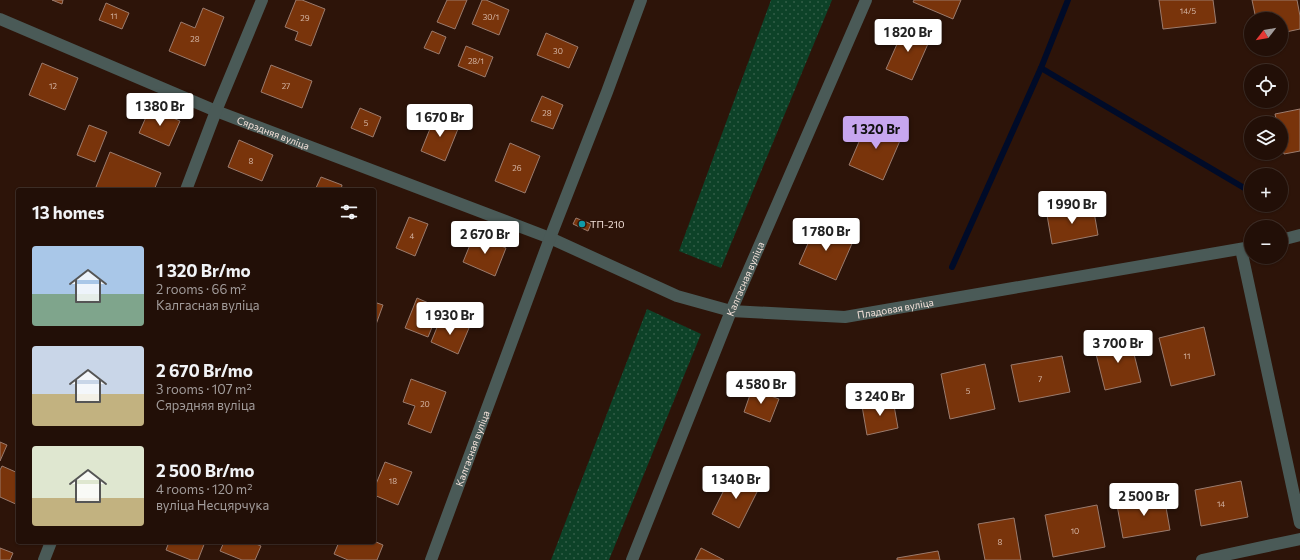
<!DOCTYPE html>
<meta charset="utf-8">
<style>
body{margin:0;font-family:Commissioner,sans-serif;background:#2e1d15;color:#f1f3f6;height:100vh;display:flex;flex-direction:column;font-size:15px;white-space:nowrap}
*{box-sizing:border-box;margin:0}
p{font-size:13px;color:#a29c9b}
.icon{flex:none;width:22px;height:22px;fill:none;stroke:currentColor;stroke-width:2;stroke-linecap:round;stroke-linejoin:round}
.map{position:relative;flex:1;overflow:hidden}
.panel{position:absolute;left:16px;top:188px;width:360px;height:356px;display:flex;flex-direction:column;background:#220f07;border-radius:4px;box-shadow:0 1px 3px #0004,0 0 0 1px #3f2f28}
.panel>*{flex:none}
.needle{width:26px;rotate:239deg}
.controls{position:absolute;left:1244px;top:12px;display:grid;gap:8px}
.controls a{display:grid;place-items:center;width:44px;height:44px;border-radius:50%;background:#220f07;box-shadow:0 1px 3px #0004,0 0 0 1px #3f2f28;font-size:20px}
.price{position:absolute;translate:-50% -34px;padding:0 9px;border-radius:4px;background:#fff;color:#222;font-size:13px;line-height:26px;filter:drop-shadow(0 1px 2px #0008)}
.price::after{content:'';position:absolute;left:50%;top:24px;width:12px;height:9px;margin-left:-6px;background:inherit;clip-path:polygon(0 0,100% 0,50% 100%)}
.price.current{background:#c7a6ef;color:#111}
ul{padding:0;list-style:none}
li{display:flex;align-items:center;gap:12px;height:100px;padding:0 16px}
li span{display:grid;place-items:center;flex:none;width:112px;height:80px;border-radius:4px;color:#555}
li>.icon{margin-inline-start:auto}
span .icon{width:48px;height:48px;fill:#fffc;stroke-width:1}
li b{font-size:17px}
h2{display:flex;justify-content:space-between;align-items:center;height:48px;padding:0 16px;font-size:17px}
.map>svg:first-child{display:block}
.green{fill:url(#green-dots)}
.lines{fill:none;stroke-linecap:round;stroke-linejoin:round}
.stream{stroke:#000b28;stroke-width:6}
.building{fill:#79340b;stroke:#9b7b6d}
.street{stroke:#4a5a57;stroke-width:12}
.culture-dot{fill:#0f9aa8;stroke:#2d1409;stroke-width:1.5}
.labels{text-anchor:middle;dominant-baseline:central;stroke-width:3;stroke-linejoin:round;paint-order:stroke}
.number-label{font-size:8px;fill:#d5b6a6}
.street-label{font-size:10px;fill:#f4e2da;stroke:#2d1409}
.poi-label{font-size:10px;fill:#f4e2da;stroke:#2d1409;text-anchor:start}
</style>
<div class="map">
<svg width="1300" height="560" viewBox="0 0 1300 560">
<defs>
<pattern id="green-dots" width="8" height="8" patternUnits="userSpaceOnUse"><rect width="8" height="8" fill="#0d4228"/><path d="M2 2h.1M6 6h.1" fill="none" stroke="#315d47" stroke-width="1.8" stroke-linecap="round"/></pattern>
</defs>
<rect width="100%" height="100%" fill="#2d1409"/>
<g class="green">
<polygon points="771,0 832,0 721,268 679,251"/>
<polygon points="647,309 701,334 609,560 551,560"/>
</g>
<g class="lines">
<g class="stream">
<polyline points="1041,68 1251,192"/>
<polyline points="952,267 1041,68 1068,0"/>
</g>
</g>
<g class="building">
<polygon points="52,0 63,0 62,4"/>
<polygon points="296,0 302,0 325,9 311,46 295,40 298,32 285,27"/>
<polygon points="447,0 467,0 455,29 437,22"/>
<polygon points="482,0 486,0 509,10 499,35 472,24"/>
<polygon points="914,0 961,0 953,19 913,2"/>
<polygon points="1159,0 1213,0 1216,23 1163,29"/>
<polygon points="1252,0 1297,0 1300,16 1300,29 1281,33 1281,19 1256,19"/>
<polygon points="106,3 129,13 122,29 99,20"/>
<polygon points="203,8 224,17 205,66 169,51 181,22 195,28"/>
<polygon points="905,26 931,37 912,80 886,69"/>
<polygon points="432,31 446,37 439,54 424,48"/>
<polygon points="546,33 578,47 569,68 537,55"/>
<polygon points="466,46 493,57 485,77 458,66"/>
<polygon points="42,63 78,78 65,110 29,95"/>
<polygon points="271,65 312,81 302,108 261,92"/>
<polygon points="542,96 563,105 553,129 531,121"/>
<polygon points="150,108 180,121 169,146 139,133"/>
<polygon points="360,108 381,117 373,137 351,128"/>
<polygon points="1300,109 1300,151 1284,154 1281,140 1281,123 1277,123 1275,114"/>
<polygon points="436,114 460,124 445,161 421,151"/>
<polygon points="868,121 902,136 883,180 849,165"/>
<polygon points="89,125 107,132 95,162 77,155"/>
<polygon points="239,140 273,155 262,181 228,167"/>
<polygon points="510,143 540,156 525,193 495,181"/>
<polygon points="110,152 161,173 154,190 104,190 96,187"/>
<polygon points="321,177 342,185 341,190 315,190"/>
<polygon points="1093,206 1098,235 1052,244 1047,215"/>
<polygon points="409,217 428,224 415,256 396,248"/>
<polygon points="576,218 591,224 588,231 573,224"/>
<polygon points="817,223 854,239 836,280 799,264"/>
<polygon points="474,235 506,248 495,276 463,262"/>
<polygon points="417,298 440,308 428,337 405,328"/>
<polygon points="374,302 383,305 374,330"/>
<polygon points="447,319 469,328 458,354 431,342 438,325 444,327"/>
<polygon points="1204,327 1215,375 1171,386 1159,338"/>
<polygon points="1130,338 1141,382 1105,390 1094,346"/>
<polygon points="1062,356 1070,392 1019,402 1011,365"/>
<polygon points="985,364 995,409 950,419 941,374"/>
<polygon points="411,379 446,392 431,433 408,424 415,406 403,402"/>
<polygon points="752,389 779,399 770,422 744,412"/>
<polygon points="893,400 898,428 867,435 862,406"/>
<polygon points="0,442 7,445 0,461"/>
<polygon points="385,462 412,472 398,505 374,495 374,489"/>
<polygon points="2,466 18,473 18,505 0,497 0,470"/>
<polygon points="733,472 760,486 739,528 712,514"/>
<polygon points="1241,481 1248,517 1201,526 1195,490"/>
<polygon points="1164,496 1170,530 1123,538 1117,505"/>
<polygon points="1097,505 1105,547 1053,557 1045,515"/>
<polygon points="1014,518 1021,560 985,560 978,524"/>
<polygon points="374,541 383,545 377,560 348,560 334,554 339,542"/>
<polygon points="169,542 205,542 198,560 191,560 166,550"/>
<polygon points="224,542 251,542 261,546 255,560 242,560 220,551"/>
<polygon points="0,548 13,553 10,560 0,560"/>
<polygon points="701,548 724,560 695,560"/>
<polygon points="938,551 940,560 897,560 897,558"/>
</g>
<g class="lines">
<g class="street">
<path id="s1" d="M0,19L216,111L550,238L677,296L731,311L845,317L1251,247"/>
<polyline points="186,190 216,111 262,0"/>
<polyline points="1281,240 1300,235"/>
<polyline points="1241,249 1300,523"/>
<polyline points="44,560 51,542"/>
<path id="s2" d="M431,560L550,238L607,92L641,0"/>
<path id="s3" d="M632,560L731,311L866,0"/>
<polyline points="1202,560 1300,539"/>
</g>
</g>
<circle class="culture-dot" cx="582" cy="224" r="4"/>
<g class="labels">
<g class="number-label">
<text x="1188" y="11">14/5</text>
<text x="114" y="16">11</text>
<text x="491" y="17">30/1</text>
<text x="305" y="18">29</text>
<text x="195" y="39">28</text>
<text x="558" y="51">30</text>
<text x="476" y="61">28/1</text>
<text x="53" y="86">12</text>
<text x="286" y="86">27</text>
<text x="547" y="113">28</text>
<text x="366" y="123">5</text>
<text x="251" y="161">8</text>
<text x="517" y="168">26</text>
<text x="412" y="236">4</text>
<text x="1187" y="356">11</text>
<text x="1040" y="379">7</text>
<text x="968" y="391">5</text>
<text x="425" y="404">20</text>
<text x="393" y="481">18</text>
<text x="1221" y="504">14</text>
<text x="1075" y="531">10</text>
<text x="1000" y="542">8</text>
</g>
<g class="street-label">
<text stroke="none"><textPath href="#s1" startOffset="296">Сярэдняя вуліца</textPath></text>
<text stroke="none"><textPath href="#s3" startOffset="303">Калгасная вуліца</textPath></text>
<text stroke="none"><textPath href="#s1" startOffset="953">Пладовая вуліца</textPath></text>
<text stroke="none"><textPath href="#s2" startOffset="119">Калгасная вуліца</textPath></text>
</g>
<g class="poi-label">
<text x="590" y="224">ТП-210</text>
</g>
</g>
</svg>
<div class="controls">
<a><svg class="needle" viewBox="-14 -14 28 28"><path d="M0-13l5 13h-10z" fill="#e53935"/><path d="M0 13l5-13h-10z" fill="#a29c9b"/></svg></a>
<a><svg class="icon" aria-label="locate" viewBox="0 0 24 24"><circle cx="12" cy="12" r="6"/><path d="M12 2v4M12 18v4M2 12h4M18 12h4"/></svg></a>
<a><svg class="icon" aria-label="layers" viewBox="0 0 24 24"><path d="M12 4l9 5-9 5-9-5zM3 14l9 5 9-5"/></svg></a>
<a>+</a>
<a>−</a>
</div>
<b class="price" style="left:908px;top:53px">1 820 Br</b>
<b class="price" style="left:160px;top:127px">1 380 Br</b>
<b class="price" style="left:440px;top:138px">1 670 Br</b>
<b class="price current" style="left:876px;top:150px">1 320 Br</b>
<b class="price" style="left:1072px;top:225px">1 990 Br</b>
<b class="price" style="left:826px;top:252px">1 780 Br</b>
<b class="price" style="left:485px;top:255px">2 670 Br</b>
<b class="price" style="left:450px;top:336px">1 930 Br</b>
<b class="price" style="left:1118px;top:364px">3 700 Br</b>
<b class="price" style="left:761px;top:405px">4 580 Br</b>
<b class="price" style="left:880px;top:417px">3 240 Br</b>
<b class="price" style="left:736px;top:500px">1 340 Br</b>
<b class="price" style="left:1144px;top:517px">2 500 Br</b>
<section class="panel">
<h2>13 homes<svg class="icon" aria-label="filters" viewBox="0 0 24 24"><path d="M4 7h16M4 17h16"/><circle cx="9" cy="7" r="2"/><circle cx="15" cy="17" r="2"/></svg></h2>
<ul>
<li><span style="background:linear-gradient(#a9c7e8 60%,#7fa58c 0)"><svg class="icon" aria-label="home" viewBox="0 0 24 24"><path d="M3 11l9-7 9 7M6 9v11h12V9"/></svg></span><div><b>1 320 Br/mo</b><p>2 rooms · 66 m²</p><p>Калгасная вуліца</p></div></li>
<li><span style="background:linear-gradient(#c9d6e8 60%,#c2b280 0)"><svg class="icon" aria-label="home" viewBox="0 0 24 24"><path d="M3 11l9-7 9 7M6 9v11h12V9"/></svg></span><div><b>2 670 Br/mo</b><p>3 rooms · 107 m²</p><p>Сярэдняя вуліца</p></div></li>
<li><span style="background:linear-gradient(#dfe7d0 65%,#c2b280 0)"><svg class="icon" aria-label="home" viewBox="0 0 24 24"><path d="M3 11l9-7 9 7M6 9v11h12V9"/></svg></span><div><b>2 500 Br/mo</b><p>4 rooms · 120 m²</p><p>вуліца Несцярчука</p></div></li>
</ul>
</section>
</div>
